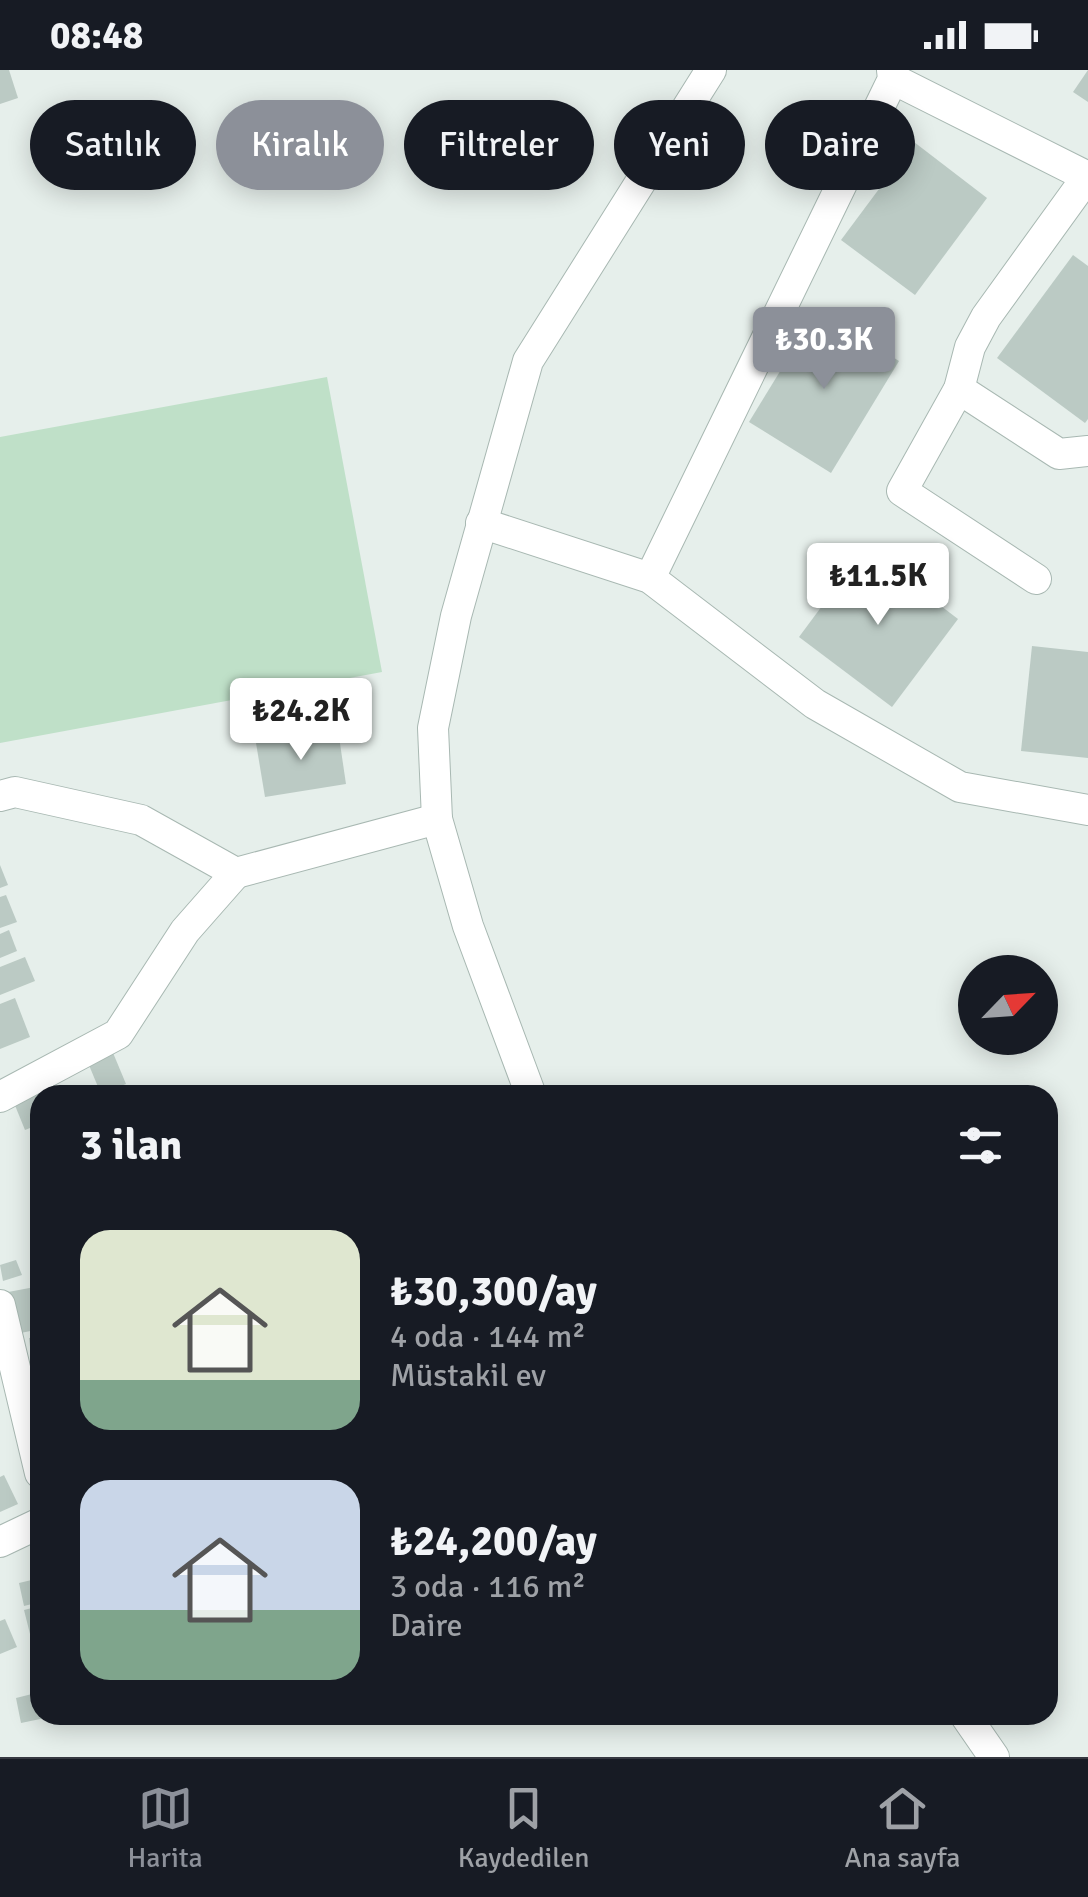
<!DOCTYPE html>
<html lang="tr">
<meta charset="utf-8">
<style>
body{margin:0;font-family:Signika,sans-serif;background:#20242c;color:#f1f3f6;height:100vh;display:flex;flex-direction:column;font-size:38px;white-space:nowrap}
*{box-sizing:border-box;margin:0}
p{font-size:32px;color:#9ea1a6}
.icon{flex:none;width:55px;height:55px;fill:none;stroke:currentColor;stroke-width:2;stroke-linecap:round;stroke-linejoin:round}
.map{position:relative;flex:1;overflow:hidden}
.details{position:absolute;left:30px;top:1015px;width:1028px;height:640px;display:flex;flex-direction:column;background:#171b24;border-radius:30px;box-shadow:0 5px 25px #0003}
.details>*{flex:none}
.guide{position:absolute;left:30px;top:30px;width:1030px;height:90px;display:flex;gap:20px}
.needle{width:65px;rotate:65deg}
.buttons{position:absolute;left:958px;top:885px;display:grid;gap:20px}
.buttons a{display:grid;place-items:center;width:100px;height:100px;border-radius:50%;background:#171b24;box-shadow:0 5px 25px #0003;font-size:50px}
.price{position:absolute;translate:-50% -85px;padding:0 22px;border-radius:10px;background:#fff;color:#222;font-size:32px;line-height:65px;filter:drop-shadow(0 2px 5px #0008)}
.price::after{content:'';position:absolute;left:50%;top:60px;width:30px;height:22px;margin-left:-15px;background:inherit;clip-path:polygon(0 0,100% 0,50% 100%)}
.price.active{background:#8c9099;color:#fff}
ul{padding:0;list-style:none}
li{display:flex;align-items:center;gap:30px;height:250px;padding:0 50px}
li span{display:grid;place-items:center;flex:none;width:280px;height:200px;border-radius:30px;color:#555}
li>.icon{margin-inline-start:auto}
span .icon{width:120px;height:120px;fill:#fffc;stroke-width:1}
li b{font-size:42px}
h2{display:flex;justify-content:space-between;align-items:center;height:120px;padding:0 50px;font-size:42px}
.tag{padding:0 35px;border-radius:45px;background:#171b24;box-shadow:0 5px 25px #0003;font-size:35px;line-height:90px}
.tag.active{background:#8c9099;color:#fff}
.status{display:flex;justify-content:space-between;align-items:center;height:70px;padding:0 50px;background:#171b24;direction:ltr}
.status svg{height:28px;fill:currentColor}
.dock{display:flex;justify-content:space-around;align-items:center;height:140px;border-top:2px solid #363941;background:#171b24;font-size:28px;color:#9ea1a6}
.dock a{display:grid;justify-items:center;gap:5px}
.dock .active{color:#8c9099}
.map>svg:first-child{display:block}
.green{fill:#bfe0c8}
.building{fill:#bbcac4}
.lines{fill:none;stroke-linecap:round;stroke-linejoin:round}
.minor-casing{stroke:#a8b8b2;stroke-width:32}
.minor{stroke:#fff;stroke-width:30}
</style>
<div class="status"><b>08:48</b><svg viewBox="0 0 49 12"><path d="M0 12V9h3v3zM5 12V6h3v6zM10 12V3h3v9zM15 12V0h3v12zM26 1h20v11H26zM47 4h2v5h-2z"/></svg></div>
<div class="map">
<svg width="1088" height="1687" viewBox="0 0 1088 1687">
<rect width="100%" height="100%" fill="#e6efeb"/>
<polygon class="green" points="327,307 382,602 0,673 0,367"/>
<g class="building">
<polygon points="0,0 9,0 18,28 0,34"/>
<polygon points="1088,0 1088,32 1073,22"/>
<polygon points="914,72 987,128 915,225 841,170"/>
<polygon points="1073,185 1088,196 1088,349 1085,353 997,288"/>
<polygon points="817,241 899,291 831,403 749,352"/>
<polygon points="865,478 958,549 892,637 799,567"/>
<polygon points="1032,576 1088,582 1088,688 1021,681"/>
<polygon points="338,660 346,714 265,727 256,673"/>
<polygon points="0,795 8,815 0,818"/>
<polygon points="6,825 17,852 0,858 0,827"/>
<polygon points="9,860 17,881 0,888 0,864"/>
<polygon points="25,887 35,911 0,925 0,897"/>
<polygon points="15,928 30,967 0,979 0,934"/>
<polygon points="111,978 126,1014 101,1024 86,988"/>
<polygon points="42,1016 46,1025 40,1025 40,1054 25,1060 12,1028"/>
<polygon points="16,1190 22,1205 3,1211 0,1195"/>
<polygon points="40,1216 40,1259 11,1265 3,1223"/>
<polygon points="40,1267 40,1332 36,1332 29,1268"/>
<polygon points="4,1405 18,1434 0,1442 0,1407"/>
<polygon points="40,1508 40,1532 24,1536 19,1513"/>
<polygon points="40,1536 40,1570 32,1572 24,1540"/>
<polygon points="5,1549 17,1577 0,1584 0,1551"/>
<polygon points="40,1622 40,1645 50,1647 21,1653 16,1628"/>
</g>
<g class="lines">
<defs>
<g id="minor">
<polyline points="893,9 1088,107"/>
<polyline points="959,319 1059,384 1088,381"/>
<polyline points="481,453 650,508 815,634 960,717 1088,740"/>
<polyline points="650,508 893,9 892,0"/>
<polyline points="1036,509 902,421 959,319 970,277 986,247 1087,107"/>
<polyline points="0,726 15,722 141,750 236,803 185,861 118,964 0,1027"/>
<polyline points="236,803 437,749"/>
<polyline points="531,1025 468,856 437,749 433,658 456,546 528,291 711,0"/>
<polyline points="0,1235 40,1403"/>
<polyline points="0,1472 40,1453"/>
<polyline points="965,1645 994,1687"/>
</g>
</defs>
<use href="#minor" class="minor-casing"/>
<use href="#minor" class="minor"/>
</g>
</svg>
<div class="buttons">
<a><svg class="needle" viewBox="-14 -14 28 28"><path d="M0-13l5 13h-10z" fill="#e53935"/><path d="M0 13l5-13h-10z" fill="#9ea1a6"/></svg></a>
</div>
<b class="price active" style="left:824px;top:322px">₺30.3K</b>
<b class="price" style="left:878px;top:558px">₺11.5K</b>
<b class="price" style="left:301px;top:693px">₺24.2K</b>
<div class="guide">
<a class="tag">Satılık</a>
<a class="tag active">Kiralık</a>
<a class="tag">Filtreler</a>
<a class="tag">Yeni</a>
<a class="tag">Daire</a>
</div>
<section class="details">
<h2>3 ilan<svg class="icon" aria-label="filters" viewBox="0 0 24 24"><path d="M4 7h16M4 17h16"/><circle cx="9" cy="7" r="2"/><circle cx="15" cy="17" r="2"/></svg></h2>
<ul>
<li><span style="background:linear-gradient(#dfe7d0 75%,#7fa58c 0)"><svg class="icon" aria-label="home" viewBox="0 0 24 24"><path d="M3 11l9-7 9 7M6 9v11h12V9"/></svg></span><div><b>₺30,300/ay</b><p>4 oda · 144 m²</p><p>Müstakil ev</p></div></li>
<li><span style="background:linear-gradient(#c9d6e8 65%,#7fa58c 0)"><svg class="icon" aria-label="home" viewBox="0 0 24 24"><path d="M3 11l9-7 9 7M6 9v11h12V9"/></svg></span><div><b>₺24,200/ay</b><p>3 oda · 116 m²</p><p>Daire</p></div></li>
</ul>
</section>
</div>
<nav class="dock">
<a class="active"><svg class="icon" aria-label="map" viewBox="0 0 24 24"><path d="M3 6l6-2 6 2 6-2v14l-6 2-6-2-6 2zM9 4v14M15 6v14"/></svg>Harita</a>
<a><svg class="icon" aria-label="saved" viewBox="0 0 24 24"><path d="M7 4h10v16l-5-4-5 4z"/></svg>Kaydedilen</a>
<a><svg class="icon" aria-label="home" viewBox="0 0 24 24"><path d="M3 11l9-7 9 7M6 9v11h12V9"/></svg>Ana sayfa</a>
</nav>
